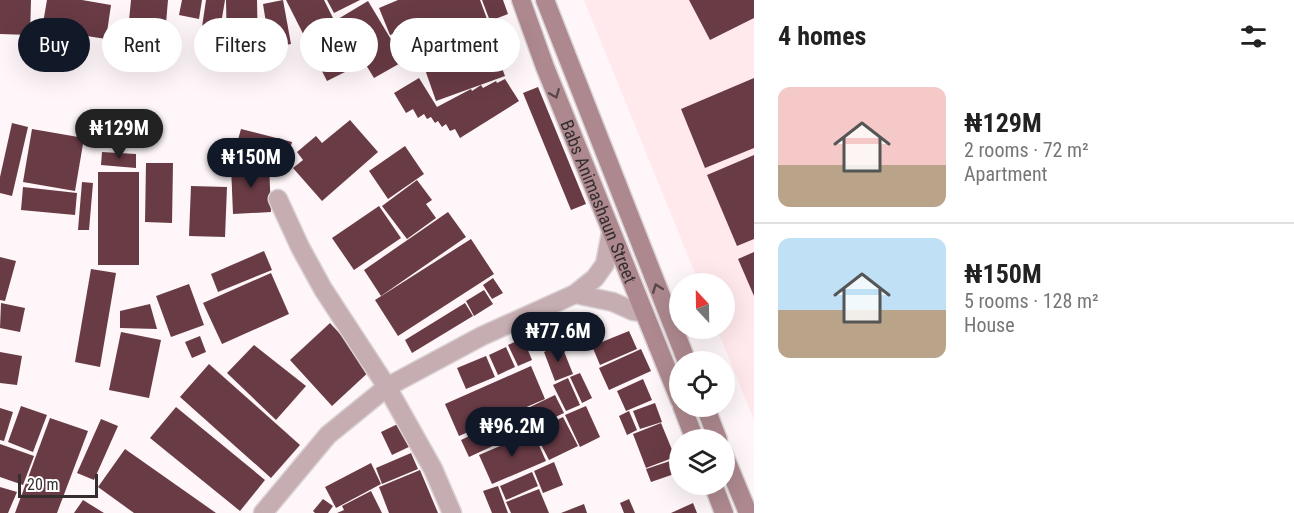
<!DOCTYPE html>
<meta charset="utf-8">
<style>
body{margin:0;font-family:"Roboto Condensed",sans-serif;background:#f2f2f2;color:#222;height:100vh;display:flex;flex-direction:column;font-size:22px;white-space:nowrap}
*{box-sizing:border-box;margin:0}
p{font-size:20px;color:#767676}
.icon{flex:none;width:33px;height:33px;fill:none;stroke:currentColor;stroke-width:2;stroke-linecap:round;stroke-linejoin:round}
.map{position:relative;flex:1;overflow:hidden}
.details{display:flex;flex-direction:column;background:#fff;width:540px}
.details>*{flex:none}
.top-card{position:absolute;left:18px;top:18px;width:570px;height:54px;display:flex;gap:12px}
.needle{width:39px;rotate:338deg}
.fabs{position:absolute;left:669px;top:273px;display:grid;gap:12px}
.fabs a{display:grid;place-items:center;width:66px;height:66px;border-radius:50%;background:#fff;box-shadow:0 6px 24px #0002;font-size:30px}
.scale{position:absolute;left:18px;bottom:15px;width:80px;box-sizing:border-box;padding-left:6px;border:3px solid #352e2f;border-top:0;font-size:16px;line-height:21px;white-space:nowrap;color:#352e2f;-webkit-text-stroke:4px #fff;paint-order:stroke}
.price{position:absolute;translate:-50% -51px;padding:0 14px;border-radius:21px;background:#111827;color:#fff;font-size:20px;line-height:39px;filter:drop-shadow(0 2px 3px #0008)}
.price::after{content:'';position:absolute;left:50%;top:36px;width:18px;height:14px;margin-left:-9px;background:inherit;clip-path:polygon(0 0,100% 0,50% 100%)}
.price.selected{background:#222;color:#fff}
ul{padding:0;list-style:none}
li{display:flex;align-items:center;gap:18px;height:150px;padding:0 24px}
li+li{border-top:2px solid #e0e0e0}
li span{display:grid;place-items:center;flex:none;width:168px;height:120px;border-radius:12px;color:#555}
li>.icon{margin-inline-start:auto}
span .icon{width:72px;height:72px;fill:#fffc;stroke-width:1}
li b{font-size:26px}
h2{display:flex;justify-content:space-between;align-items:center;height:72px;padding:0 24px;font-size:26px}
.tag{padding:0 21px;border-radius:27px;background:#fff;box-shadow:0 6px 24px #0002;font-size:21px;line-height:54px}
.tag.selected{background:#111827;color:#fff}
main{display:flex;flex:1;min-height:0}
.map>svg:first-child{display:block}
.built{fill:#ffe9ed}
.building{fill:#693b45}
.lines{fill:none;stroke-linecap:round;stroke-linejoin:round}
.minor-casing{stroke:#dad2d4;stroke-width:21}
.secondary-casing{stroke:#dad2d4;stroke-width:21}
.minor{stroke:#c6adb1;stroke-width:18}
.secondary{stroke:#ad898f;stroke-width:18}
.oneway{stroke:#59494c}
.labels{text-anchor:middle;dominant-baseline:central;stroke-width:6;stroke-linejoin:round;paint-order:stroke}
.street-label{font-size:18px;fill:#352e2f;stroke:#fff}
</style>
<main>
<div class="map">
<svg width="754" height="513" viewBox="0 0 754 513">
<rect width="100%" height="100%" fill="#fef6f8"/>
<polygon class="built" points="584,0 754,0 754,420 717,329 724,328 724,284 699,283"/>
<g class="building">
<polygon points="0,0 31,0 30,35 0,34"/>
<polygon points="47,0 82,0 111,5 106,39 42,29"/>
<polygon points="131,0 168,0 165,35 128,31"/>
<polygon points="182,0 202,0 199,19 179,15"/>
<polygon points="206,0 225,0 220,30 202,27"/>
<polygon points="226,0 257,0 258,50 227,50"/>
<polygon points="283,0 291,44 270,48 263,4"/>
<polygon points="286,0 324,0 357,66 327,81"/>
<polygon points="327,0 360,0 334,13"/>
<polygon points="398,0 480,0 490,27 404,61 393,34 390,35 379,8"/>
<polygon points="482,0 503,0 508,14 490,21"/>
<polygon points="689,0 754,0 754,18 710,40"/>
<polygon points="368,1 404,61 374,78 338,19"/>
<polygon points="489,33 505,76 436,101 421,58"/>
<polygon points="419,78 437,107 471,89 472,91 481,85 483,88 496,81 497,83 505,79 519,101 460,138 455,129 450,131 446,124 442,127 438,121 435,123 431,117 427,119 424,114 418,118 413,109 406,113 394,93"/>
<polygon points="754,78 754,148 705,168 681,109"/>
<polygon points="538,87 586,204 571,210 523,93"/>
<polygon points="350,120 378,152 322,201 293,168 303,160 297,152 316,136 322,143"/>
<polygon points="12,123 28,127 12,196 0,193 0,177"/>
<polygon points="32,129 84,138 75,191 23,182"/>
<polygon points="241,129 292,142 285,167 234,154"/>
<polygon points="405,146 424,174 388,199 369,171"/>
<polygon points="102,152 136,154 136,168 101,165"/>
<polygon points="754,155 754,239 737,246 707,175"/>
<polygon points="146,163 173,163 172,223 145,222"/>
<polygon points="269,164 271,212 233,214 231,166"/>
<rect x="98" y="172" width="41" height="93"/>
<polygon points="417,180 432,200 426,204 436,218 407,239 382,206"/>
<polygon points="82,182 93,183 89,230 78,230"/>
<polygon points="191,186 227,187 225,237 189,236"/>
<polygon points="23,187 77,193 75,215 21,210"/>
<polygon points="379,206 401,238 354,270 332,238"/>
<polygon points="448,212 466,237 381,296 364,270"/>
<polygon points="471,239 494,274 398,336 375,300"/>
<polygon points="264,251 272,270 218,292 211,274"/>
<polygon points="754,252 754,296 738,259"/>
<polygon points="0,257 16,261 5,301 0,300"/>
<polygon points="91,269 116,273 100,367 75,362"/>
<polygon points="271,273 289,314 222,344 203,303"/>
<polygon points="493,278 503,293 492,299 483,285"/>
<polygon points="189,284 204,325 171,337 156,296"/>
<polygon points="484,290 493,304 474,316 466,301"/>
<polygon points="1,303 25,308 20,332 0,328"/>
<polygon points="465,303 473,316 412,353 405,340"/>
<polygon points="150,304 157,329 120,328 120,311"/>
<polygon points="330,323 372,369 332,406 290,360"/>
<polygon points="629,331 637,349 600,365 592,346"/>
<polygon points="121,332 161,340 149,398 109,390"/>
<polygon points="200,336 206,352 192,358 185,342"/>
<polygon points="523,338 532,360 518,366 508,345"/>
<polygon points="561,344 573,374 555,381 544,352"/>
<polygon points="254,345 306,386 276,420 227,373"/>
<polygon points="506,347 515,367 498,375 489,355"/>
<polygon points="641,349 651,371 609,390 599,368"/>
<polygon points="0,352 22,356 17,385 0,383"/>
<polygon points="486,356 495,377 466,389 457,368"/>
<polygon points="209,364 300,445 271,478 180,397"/>
<polygon points="531,366 545,399 459,436 445,404"/>
<polygon points="580,373 592,398 582,403 570,377"/>
<polygon points="568,378 580,405 566,411 553,385"/>
<polygon points="643,379 652,400 626,411 617,391"/>
<polygon points="555,395 564,413 469,457 461,440"/>
<polygon points="655,403 662,422 640,429 633,411"/>
<polygon points="21,406 47,415 33,452 8,442"/>
<polygon points="586,406 600,437 580,447 565,415"/>
<polygon points="176,407 265,480 240,511 150,438"/>
<polygon points="0,408 13,412 4,441 0,440"/>
<polygon points="629,411 637,430 627,435 619,416"/>
<polygon points="563,417 578,446 549,460 534,431"/>
<polygon points="50,418 88,431 57,513 15,513"/>
<polygon points="101,419 118,426 94,480 77,473"/>
<polygon points="404,421 415,444 392,455 381,432"/>
<polygon points="661,423 675,457 646,468 633,434"/>
<polygon points="533,432 546,461 492,484 479,455"/>
<polygon points="0,444 34,456 23,485 0,477"/>
<polygon points="125,449 216,513 134,513 98,487"/>
<polygon points="411,453 418,469 382,484 376,468"/>
<polygon points="673,460 677,473 651,482 646,469"/>
<polygon points="554,462 563,485 543,493 534,471"/>
<polygon points="371,463 381,484 336,508 325,487"/>
<polygon points="420,470 438,513 389,513 379,487"/>
<polygon points="532,472 538,486 506,500 500,486"/>
<polygon points="498,486 508,513 492,513 483,491"/>
<polygon points="0,487 17,492 8,513 0,513"/>
<polygon points="539,489 549,513 511,513 506,502"/>
<polygon points="371,491 382,513 337,513 344,510 342,506"/>
<polygon points="323,499 333,506 328,513 315,513 313,511"/>
<polygon points="629,499 635,513 624,513 620,503"/>
<polygon points="83,500 104,513 74,513"/>
<polygon points="693,503 697,513 671,513"/>
<polygon points="584,504 587,513 561,513"/>
</g>
<g class="lines">
<defs>
<g id="minor">
<polyline points="278,199 300,247 323,289 387,387 433,469 452,513"/>
<polyline points="575,294 613,302 633,311 644,313"/>
<polyline points="263,513 328,435 387,387 482,336 575,294 595,278 605,264 611,233"/>
</g>
<g id="secondary">
<path id="s1" d="M521,0L545,67L680,401"/>
<polyline points="545,0 687,362"/>
<polyline points="682,406 695,440"/>
<polyline points="705,406 718,440"/>
<polyline points="724,455 748,513"/>
<polyline points="713,484 724,513"/>
</g>
</defs>
<use href="#minor" class="minor-casing"/>
<use href="#secondary" class="secondary-casing"/>
<use href="#minor" class="minor"/>
<use href="#secondary" class="secondary"/>
</g>
<defs><path id="oneway-chevron" d="M-2-3.5L2.5 0L-2 3.5" fill="none" stroke-width="1.6" stroke-linecap="round" stroke-linejoin="round" transform="scale(1.5)"/></defs>
<g class="oneway">
<use href="#oneway-chevron" transform="translate(555 94) rotate(68)"/>
<use href="#oneway-chevron" transform="translate(657 288) rotate(-111)"/>
</g>
<g class="labels">
<g class="street-label">
<text stroke="none"><textPath href="#s1" startOffset="216">Babs Animashaun Street</textPath></text>
</g>
</g>
</svg>
<div class="fabs">
<a><svg class="needle" viewBox="-14 -14 28 28"><path d="M0-13l5 13h-10z" fill="#e53935"/><path d="M0 13l5-13h-10z" fill="#767676"/></svg></a>
<a><svg class="icon" aria-label="locate" viewBox="0 0 24 24"><circle cx="12" cy="12" r="6"/><path d="M12 2v4M12 18v4M2 12h4M18 12h4"/></svg></a>
<a><svg class="icon" aria-label="layers" viewBox="0 0 24 24"><path d="M12 4l9 5-9 5-9-5zM3 14l9 5 9-5"/></svg></a>
</div>
<div class="scale">20 m</div>
<b class="price selected" style="left:119px;top:160px">₦129M</b>
<b class="price" style="left:251px;top:189px">₦150M</b>
<b class="price" style="left:558px;top:363px">₦77.6M</b>
<b class="price" style="left:512px;top:458px">₦96.2M</b>
<div class="top-card">
<a class="tag selected">Buy</a>
<a class="tag">Rent</a>
<a class="tag">Filters</a>
<a class="tag">New</a>
<a class="tag">Apartment</a>
</div>
</div>
<section class="details">
<h2>4 homes<svg class="icon" aria-label="filters" viewBox="0 0 24 24"><path d="M4 7h16M4 17h16"/><circle cx="9" cy="7" r="2"/><circle cx="15" cy="17" r="2"/></svg></h2>
<ul>
<li><span style="background:linear-gradient(#f6c9c9 65%,#b9a48a 0)"><svg class="icon" aria-label="home" viewBox="0 0 24 24"><path d="M3 11l9-7 9 7M6 9v11h12V9"/></svg></span><div><b>₦129M</b><p>2 rooms · 72 m²</p><p>Apartment</p></div></li>
<li><span style="background:linear-gradient(#bfe0f5 60%,#b9a48a 0)"><svg class="icon" aria-label="home" viewBox="0 0 24 24"><path d="M3 11l9-7 9 7M6 9v11h12V9"/></svg></span><div><b>₦150M</b><p>5 rooms · 128 m²</p><p>House</p></div></li>
</ul>
</section>
</main>
